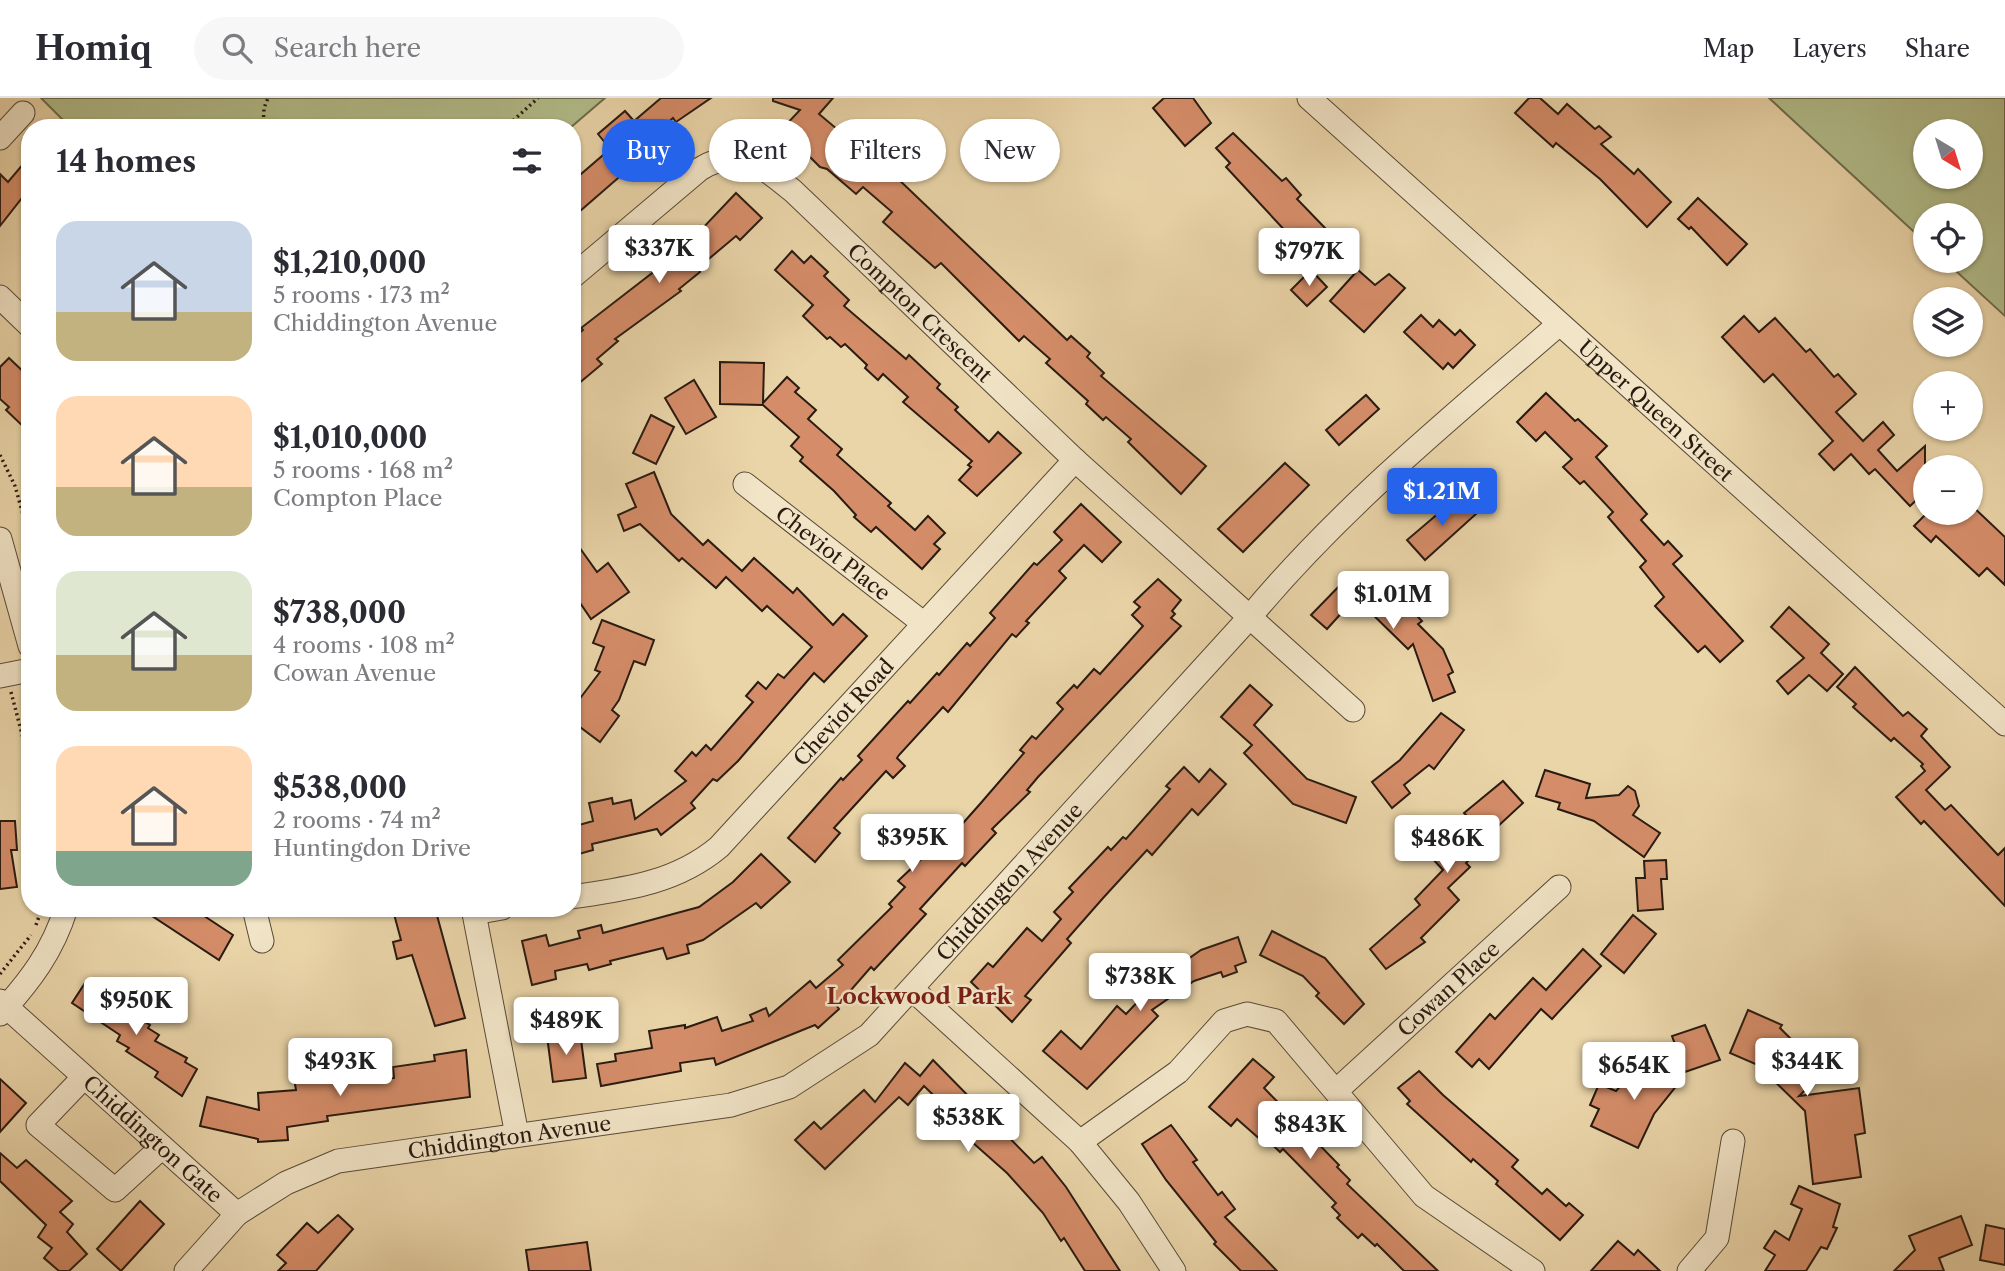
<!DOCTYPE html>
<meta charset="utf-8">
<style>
body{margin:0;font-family:"Libre Caslon Text",serif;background:#f7f7f7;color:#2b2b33;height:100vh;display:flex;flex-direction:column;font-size:26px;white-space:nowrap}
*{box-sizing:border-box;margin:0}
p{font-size:23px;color:#7c7c81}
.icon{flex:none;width:38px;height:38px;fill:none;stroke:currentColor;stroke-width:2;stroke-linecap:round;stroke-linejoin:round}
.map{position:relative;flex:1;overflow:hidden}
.panel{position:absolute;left:21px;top:21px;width:560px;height:798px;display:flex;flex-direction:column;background:#fff;border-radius:28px;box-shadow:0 2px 5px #0004}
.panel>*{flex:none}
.hud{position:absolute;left:602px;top:21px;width:665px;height:63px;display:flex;gap:14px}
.needle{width:46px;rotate:142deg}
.buttons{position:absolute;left:1913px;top:21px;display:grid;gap:14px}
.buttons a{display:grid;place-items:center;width:70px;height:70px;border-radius:50%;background:#fff;box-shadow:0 2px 5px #0004;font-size:35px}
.price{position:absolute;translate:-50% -60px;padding:0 16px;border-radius:7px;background:#fff;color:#222;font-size:23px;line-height:46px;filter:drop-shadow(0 2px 4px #0008)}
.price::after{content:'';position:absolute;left:50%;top:42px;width:21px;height:16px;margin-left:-10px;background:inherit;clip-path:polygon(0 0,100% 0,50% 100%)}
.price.selected{background:#2563eb;color:#fff}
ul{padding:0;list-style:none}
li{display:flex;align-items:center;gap:21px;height:175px;padding:0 35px}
li span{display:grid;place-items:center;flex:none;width:196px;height:140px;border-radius:21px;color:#555}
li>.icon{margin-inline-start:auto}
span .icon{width:84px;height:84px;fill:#fffc;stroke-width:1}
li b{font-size:30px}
h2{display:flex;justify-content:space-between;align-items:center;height:84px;padding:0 35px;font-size:30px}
.chip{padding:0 24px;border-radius:32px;background:#fff;box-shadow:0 2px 5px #0004;font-size:24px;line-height:63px}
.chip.selected{background:#2563eb;color:#fff}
header{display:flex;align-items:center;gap:42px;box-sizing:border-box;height:98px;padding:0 35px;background:#fff;border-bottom:2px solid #e1e1e2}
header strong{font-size:33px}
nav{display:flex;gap:38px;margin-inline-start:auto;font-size:24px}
.search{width:490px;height:63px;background:#f7f7f7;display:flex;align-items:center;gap:18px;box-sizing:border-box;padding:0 24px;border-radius:38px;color:#7c7c81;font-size:26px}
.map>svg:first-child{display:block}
.green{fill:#b2be8b;stroke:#6e6c4e;stroke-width:2;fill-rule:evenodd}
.building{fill:#d58d69;stroke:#291b11;stroke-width:2}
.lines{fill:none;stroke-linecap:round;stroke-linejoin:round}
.minor-casing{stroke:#594a37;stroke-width:25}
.path{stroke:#291b11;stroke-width:3.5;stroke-dasharray:2 3.5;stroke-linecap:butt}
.minor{stroke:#f1e4c7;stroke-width:23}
.labels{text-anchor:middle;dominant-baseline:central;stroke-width:5;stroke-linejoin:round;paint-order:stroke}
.street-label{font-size:21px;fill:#291b11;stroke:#f1e4c7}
.neighbourhood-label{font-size:23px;font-weight:bold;fill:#7a1f14;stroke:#f1e4c7}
</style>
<header>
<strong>Homiq</strong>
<div class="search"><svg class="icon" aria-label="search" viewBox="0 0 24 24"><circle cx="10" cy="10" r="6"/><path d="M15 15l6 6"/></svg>Search here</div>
<nav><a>Map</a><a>Layers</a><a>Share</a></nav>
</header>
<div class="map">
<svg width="2005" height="1173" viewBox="0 0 2005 1173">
<rect width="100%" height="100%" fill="#ead5a9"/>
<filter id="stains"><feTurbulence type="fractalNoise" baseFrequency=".00286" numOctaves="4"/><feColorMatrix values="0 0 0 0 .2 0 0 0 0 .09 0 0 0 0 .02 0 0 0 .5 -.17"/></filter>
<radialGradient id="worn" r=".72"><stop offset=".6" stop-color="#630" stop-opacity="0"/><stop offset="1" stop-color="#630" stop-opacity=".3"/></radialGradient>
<g class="green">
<polygon points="41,0 605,0 570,30 71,30"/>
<path d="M1769,0H2005V218L1945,163H1970V117H1925V144ZM1970,33V79H1925V33Z"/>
</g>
<g class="building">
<polygon points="661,0 711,0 676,24 673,20 641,48 647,55 572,120 572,65 581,76 610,51 598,36 625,13 634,23"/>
<polygon points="773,0 833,0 819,16 863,53 877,41 890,52 885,58 901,72 895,78 1067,242 1071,238 1090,255 1087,259 1104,275 1101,278 1206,368 1181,396 1128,344 1131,341 1106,319 1103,322 1086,306 1088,303 1046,265 1050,261 1024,238 1019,243 941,165 935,170 883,124 892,114 863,89 856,96 827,71 820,69 782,31 800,12 773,3"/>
<polygon points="1164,0 1193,0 1211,25 1185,48 1153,10"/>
<polygon points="1529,0 1540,0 1558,16 1567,6 1595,31 1599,28 1611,39 1601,46 1634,76 1638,71 1671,104 1647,129 1600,81 1556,45 1553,49 1515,15"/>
<polygon points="1233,35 1282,83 1286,80 1301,97 1297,101 1326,131 1303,152 1226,69 1230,65 1216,50"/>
<polygon points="30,58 30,106 22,100 0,128 0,76 8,84"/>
<polygon points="736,95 762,120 740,142 736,138 698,170 700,174 679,191 681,193 615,241 618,243 597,261 602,266 572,291 572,241 583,232 581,230 665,165 661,160 700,128 702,131"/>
<polygon points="1698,100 1747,146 1727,167 1691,129 1689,131 1678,121"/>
<polygon points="792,153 804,165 811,158 828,174 824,178 849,202 844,208 906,261 909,257 940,286 937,290 958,309 955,312 989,344 998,334 1021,355 977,398 959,382 971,369 968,367 972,363 903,304 908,299 883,276 878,282 865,270 867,267 845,246 841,249 830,239 827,241 803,218 813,207 775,172"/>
<polygon points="1311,172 1327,189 1307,208 1291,192"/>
<polygon points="1358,172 1375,187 1389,176 1405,190 1364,234 1330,203"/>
<polygon points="1421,217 1433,229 1439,222 1455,237 1460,232 1475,247 1453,270 1448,265 1443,271 1404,234"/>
<polygon points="1744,218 1759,234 1775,220 1806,254 1810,251 1834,279 1838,276 1856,296 1836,314 1863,343 1883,324 1894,337 1878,352 1897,373 1925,348 1925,394 1910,408 1875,371 1869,376 1851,356 1834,372 1819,356 1833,343 1773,276 1764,284 1722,239"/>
<polygon points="9,260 30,280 30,335 6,312 9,309 0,301 0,269"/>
<polygon points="720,264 764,265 763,305 787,279 799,290 795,294 816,312 808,321 842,351 837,357 891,405 888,408 915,432 928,418 945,435 934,446 940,451 922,471 876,429 871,434 854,419 856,417 834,393 800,363 803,359 791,348 799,339 763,307 720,306"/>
<polygon points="694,282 716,319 686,336 665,300"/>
<polygon points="1546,295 1575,323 1578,321 1607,348 1596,359 1647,416 1641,422 1664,447 1668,443 1682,458 1673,466 1743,543 1720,564 1705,548 1698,554 1655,508 1664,499 1640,469 1646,463 1608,419 1613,414 1584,383 1580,386 1563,369 1572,361 1545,334 1536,343 1517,324"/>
<polygon points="1366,297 1379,311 1339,347 1326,332"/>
<polygon points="651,317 674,329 656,366 633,355"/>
<polygon points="1285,365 1309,387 1243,454 1218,431"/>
<polygon points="654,374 671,416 703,447 708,442 742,473 754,460 793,495 797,490 833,527 843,516 867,538 824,584 814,575 738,663 717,683 713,681 691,705 695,710 661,737 657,731 592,746 593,752 572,758 572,729 593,723 589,705 612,700 613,706 631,702 635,721 686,683 675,673 692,654 696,658 706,647 711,652 753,604 746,598 758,584 766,591 778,576 784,580 812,549 767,508 762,513 726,479 716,490 682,460 679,463 640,426 624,433 618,417 636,409 626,386"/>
<polygon points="1460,397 1476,416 1425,462 1407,442"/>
<polygon points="1081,406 1121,444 1102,464 1084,447 1059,473 1066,480 1026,523 1029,525 1016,539 1012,536 948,614 943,609 899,657 897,660 905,668 893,680 886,673 834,730 840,735 815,764 788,740 841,680 843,682 862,662 858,658 908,603 910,605 937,575 939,577 967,545 970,548 995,520 990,515 1034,465 1037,467 1062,442 1054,434"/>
<polygon points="1970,406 2005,439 2005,487 1987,470 1979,478 1936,438 1931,444 1914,428 1927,415 1970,415"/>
<polygon points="572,439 597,474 608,465 629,494 591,521 572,493"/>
<polygon points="1350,477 1383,507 1389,501 1399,511 1396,505 1403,511 1407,507 1422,523 1418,526 1443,551 1453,574 1448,577 1455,594 1433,603 1413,546 1408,551 1362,506 1353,516 1346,510 1327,531 1311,517"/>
<polygon points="1158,481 1181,502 1172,513 1175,516 1171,520 1181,528 1038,679 1027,692 1030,694 992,731 996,735 965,768 962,765 920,811 926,816 874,872 871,869 837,908 839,911 818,930 815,927 716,967 714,960 680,965 681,973 601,988 597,966 616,963 615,956 652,950 649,933 685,927 685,930 717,919 722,933 753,923 750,917 766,910 769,918 810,883 816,890 843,867 838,862 892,809 889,806 905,789 898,783 954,730 956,733 980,706 1024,655 1020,652 1032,638 1036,641 1063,611 1057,605 1074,587 1077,590 1094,571 1100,576 1143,528 1132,517 1140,509 1134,504"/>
<polygon points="1789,509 1829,546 1821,555 1843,576 1827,593 1809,577 1788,596 1777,583 1804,560 1771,529"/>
<polygon points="602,522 654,542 645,567 634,563 619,602 612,612 619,618 600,644 572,623 572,611 600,574 595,572 604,549 593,545"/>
<polygon points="1855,569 1903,618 1908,614 1927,631 1921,638 1950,669 1926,692 1945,712 1951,707 1998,757 2005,750 2005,808 1924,723 1921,726 1896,699 1925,673 1921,668 1923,666 1894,640 1891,643 1853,609 1856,606 1837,589"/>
<polygon points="1250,587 1272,607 1254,627 1307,681 1356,699 1346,725 1293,706 1244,655 1252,647 1221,619"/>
<polygon points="1441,615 1464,632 1434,671 1429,667 1404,687 1410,695 1392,710 1372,684 1400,662"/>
<polygon points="1184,669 1199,684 1210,671 1226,686 1198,717 1192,711 1152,757 1147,752 1104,799 1067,841 1071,845 1025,898 1031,902 1012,924 971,884 988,865 993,869 1027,830 1042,843 1061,821 1054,814 1073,794 1069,790 1108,749 1111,752 1123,739 1126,741 1170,691 1166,688"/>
<polygon points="1545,672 1590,686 1586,700 1619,697 1628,688 1635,693 1639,708 1633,717 1660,735 1644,759 1594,723 1558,711 1560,705 1536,698"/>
<polygon points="1503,683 1523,705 1482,743 1485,746 1466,765 1470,769 1448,790 1459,802 1421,840 1425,844 1386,871 1370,851 1420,807 1415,801 1443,772 1432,760 1473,724 1464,715"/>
<polygon points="0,723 15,723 17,752 11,752 17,789 0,791"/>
<polygon points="761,756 790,784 761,810 756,805 703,842 687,847 689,855 667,861 663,850 610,863 611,866 589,872 587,866 555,873 556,881 532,887 522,843 546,837 549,848 580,840 578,833 601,827 603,835 699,809 733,784"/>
<polygon points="1666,762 1667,781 1661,781 1663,811 1638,813 1636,780 1645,780 1644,763"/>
<polygon points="140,810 192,810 233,837 219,862"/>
<polygon points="399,810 435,810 465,920 435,928 412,857 397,861 393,844 401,842 394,816 400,815"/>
<polygon points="1633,817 1656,836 1624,875 1601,856"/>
<polygon points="1272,833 1325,860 1364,906 1344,926 1316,898 1319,895 1303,878 1260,857"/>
<polygon points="1238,839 1246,864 1235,868 1237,874 1223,879 1221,874 1194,883 1152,912 1158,918 1087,991 1043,953 1061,933 1081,951 1117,908 1126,916 1148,893 1140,881 1162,866 1168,875 1201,852"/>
<polygon points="1583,851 1601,868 1552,921 1541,911 1489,971 1479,961 1472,969 1456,954 1490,916 1495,921 1533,880 1546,892"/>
<polygon points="87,882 118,902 116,906 150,927 148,930 159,937 155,943 187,960 185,964 197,971 182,998 155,979 158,974 126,953 129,950 117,943 120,937 72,905"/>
<polygon points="1748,912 1782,927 1780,930 1824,974 1799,998 1859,990 1865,1035 1855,1037 1861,1079 1813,1086 1805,1013 1758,967 1730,955"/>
<polygon points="1705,927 1720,962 1685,974 1672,938"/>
<polygon points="580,934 586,980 553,984 547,938"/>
<polygon points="466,952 470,999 327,1018 328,1023 287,1029 288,1042 258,1044 258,1041 200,1028 207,999 259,1012 258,995 296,992 294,980 357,968 359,985 394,980 393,969 435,963 434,957"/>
<polygon points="1648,957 1654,962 1656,959 1681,982 1654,1016 1638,1050 1591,1028 1599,1011 1590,1007 1599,986 1616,993"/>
<polygon points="1253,961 1274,979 1264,990 1339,1067 1337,1069 1350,1082 1347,1086 1438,1173 1404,1173 1377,1146 1375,1148 1362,1136 1358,1140 1337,1120 1340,1117 1332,1109 1336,1105 1283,1051 1280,1054 1266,1041 1263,1044 1237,1021 1231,1028 1209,1009"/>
<polygon points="933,962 1034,1065 1042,1059 1066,1089 1120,1173 1085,1173 1064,1140 1061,1143 1043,1115 1007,1075 955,1029 960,1023 924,988 908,1007 899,999 825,1071 795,1042 814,1024 821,1031 864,992 875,1004 905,965 920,978"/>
<polygon points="1419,973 1443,997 1518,1062 1512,1069 1542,1096 1547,1091 1566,1108 1569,1105 1583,1117 1560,1142 1496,1086 1498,1083 1473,1061 1471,1064 1407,1006 1410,1003 1398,990"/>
<polygon points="0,981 26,1005 0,1034"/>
<polygon points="1171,1027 1197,1062 1193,1064 1218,1097 1222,1094 1235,1111 1225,1119 1277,1173 1241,1173 1214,1146 1216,1144 1166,1082 1142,1046"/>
<polygon points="0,1055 17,1070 26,1062 72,1103 60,1114 73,1126 67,1134 87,1156 69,1173 59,1173 44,1160 52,1150 38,1139 46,1127 0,1083"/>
<polygon points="1799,1088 1840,1106 1833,1129 1837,1130 1827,1151 1821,1149 1806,1173 1765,1173 1775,1157 1764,1150 1775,1133 1789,1142 1802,1111 1791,1106"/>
<polygon points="140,1103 164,1126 121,1173 97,1151"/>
<polygon points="338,1117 353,1131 316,1173 278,1173 286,1165 277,1157 307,1125 318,1135"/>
<polygon points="1961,1118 1972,1147 1939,1160 1944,1173 1894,1173 1915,1152 1909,1138"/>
<polygon points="1986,1127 2005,1131 2005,1167 1980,1162"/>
<polygon points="1618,1143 1634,1157 1638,1152 1660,1173 1591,1173"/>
<polygon points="587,1144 591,1173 529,1173 526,1152"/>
</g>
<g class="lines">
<defs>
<g id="minor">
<path id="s1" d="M1309,0L2005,626"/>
<polyline points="0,40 23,15"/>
<path id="s2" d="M572,179L700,71C739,47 762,68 793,93L1075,362L1353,612"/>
<polyline points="0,199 30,228"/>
<path id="s3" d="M745,386L923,525"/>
<polyline points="0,441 30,548"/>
<polyline points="0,578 30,572"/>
<path id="s4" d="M572,799C626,791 676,785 719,749L1075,362"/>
<polyline points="254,810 262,843"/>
<polyline points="473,810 517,1037"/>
<polyline points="474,815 502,810"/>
<polyline points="913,892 1080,1044 1129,1104 1174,1173"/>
<path id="s5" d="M0,903L237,1116"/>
<path d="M0,916C30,883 53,853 66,810"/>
<polyline points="83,980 38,1027 115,1092 162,1049"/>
<path id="s6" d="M1336,993L1559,789"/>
<polyline points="1080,1044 1178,974 1224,923 1247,916 1276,923 1424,1098 1533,1173"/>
<path id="s7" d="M186,1173L237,1116L286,1085L338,1063L731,1007L789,989L869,937L1249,520C1340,410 1451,320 1558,227"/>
<polyline points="1689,1173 1717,1140 1733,1043"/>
</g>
</defs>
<use href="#minor" class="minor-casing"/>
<g class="path">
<polyline points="263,30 264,10 268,0"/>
<polyline points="505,30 538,0"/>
<polyline points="0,357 15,388 30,441"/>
<polyline points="11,594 30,667"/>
<polyline points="36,827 42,810"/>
<polyline points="0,876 31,837"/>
</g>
<use href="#minor" class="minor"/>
</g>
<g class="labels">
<g class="street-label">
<text stroke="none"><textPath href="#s2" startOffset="448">Compton Crescent</textPath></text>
<text stroke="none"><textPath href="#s1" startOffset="467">Upper Queen Street</textPath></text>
<text stroke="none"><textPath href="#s3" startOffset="112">Cheviot Place</textPath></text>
<text stroke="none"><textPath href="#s4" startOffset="341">Cheviot Road</textPath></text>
<text stroke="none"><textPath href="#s7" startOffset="952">Chiddington Avenue</textPath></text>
<text stroke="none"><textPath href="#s6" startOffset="152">Cowan Place</textPath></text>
<text stroke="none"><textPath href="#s7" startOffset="364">Chiddington Avenue</textPath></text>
<text stroke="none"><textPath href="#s5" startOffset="206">Chiddington Gate</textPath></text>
</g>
<g class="neighbourhood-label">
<text x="919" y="898">Lockwood Park</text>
</g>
</g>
<rect width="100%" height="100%" filter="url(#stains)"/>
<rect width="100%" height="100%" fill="url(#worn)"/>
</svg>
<div class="buttons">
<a><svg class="needle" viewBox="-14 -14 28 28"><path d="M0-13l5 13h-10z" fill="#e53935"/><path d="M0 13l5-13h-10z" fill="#7c7c81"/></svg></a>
<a><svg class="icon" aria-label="locate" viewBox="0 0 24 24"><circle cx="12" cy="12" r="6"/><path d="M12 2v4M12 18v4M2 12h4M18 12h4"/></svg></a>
<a><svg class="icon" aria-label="layers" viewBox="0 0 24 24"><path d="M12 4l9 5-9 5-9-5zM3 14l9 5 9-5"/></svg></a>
<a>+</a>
<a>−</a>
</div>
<b class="price" style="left:659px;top:187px">$337K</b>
<b class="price" style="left:1309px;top:190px">$797K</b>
<b class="price selected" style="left:1442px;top:430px">$1.21M</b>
<b class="price" style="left:1393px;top:533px">$1.01M</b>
<b class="price" style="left:912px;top:776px">$395K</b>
<b class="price" style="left:1447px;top:777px">$486K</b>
<b class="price" style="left:1140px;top:915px">$738K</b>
<b class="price" style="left:136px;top:939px">$950K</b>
<b class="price" style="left:566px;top:959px">$489K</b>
<b class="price" style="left:340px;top:1000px">$493K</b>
<b class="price" style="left:1807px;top:1000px">$344K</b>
<b class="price" style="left:1634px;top:1004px">$654K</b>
<b class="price" style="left:968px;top:1056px">$538K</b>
<b class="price" style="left:1310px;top:1063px">$843K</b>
<div class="hud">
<a class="chip selected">Buy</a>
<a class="chip">Rent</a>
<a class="chip">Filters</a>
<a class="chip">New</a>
</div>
<section class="panel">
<h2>14 homes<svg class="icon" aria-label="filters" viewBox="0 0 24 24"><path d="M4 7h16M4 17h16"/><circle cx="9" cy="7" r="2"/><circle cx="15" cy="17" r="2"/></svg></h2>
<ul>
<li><span style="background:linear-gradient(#c9d6e8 65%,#c2b280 0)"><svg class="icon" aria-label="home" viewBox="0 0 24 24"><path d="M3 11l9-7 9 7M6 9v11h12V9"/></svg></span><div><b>$1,210,000</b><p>5 rooms · 173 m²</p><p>Chiddington Avenue</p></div></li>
<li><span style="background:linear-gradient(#ffd9b3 65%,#c2b280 0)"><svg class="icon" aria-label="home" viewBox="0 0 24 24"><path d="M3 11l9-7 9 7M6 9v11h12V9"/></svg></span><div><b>$1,010,000</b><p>5 rooms · 168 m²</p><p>Compton Place</p></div></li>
<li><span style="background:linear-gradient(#dfe7d0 60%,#c2b280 0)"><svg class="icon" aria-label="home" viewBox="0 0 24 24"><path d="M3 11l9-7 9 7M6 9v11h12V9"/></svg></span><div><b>$738,000</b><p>4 rooms · 108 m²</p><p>Cowan Avenue</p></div></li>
<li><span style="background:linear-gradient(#ffd9b3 75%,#7fa58c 0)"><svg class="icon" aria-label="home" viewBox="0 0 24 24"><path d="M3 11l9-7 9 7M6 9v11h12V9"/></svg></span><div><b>$538,000</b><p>2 rooms · 74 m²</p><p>Huntingdon Drive</p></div></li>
</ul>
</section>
</div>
